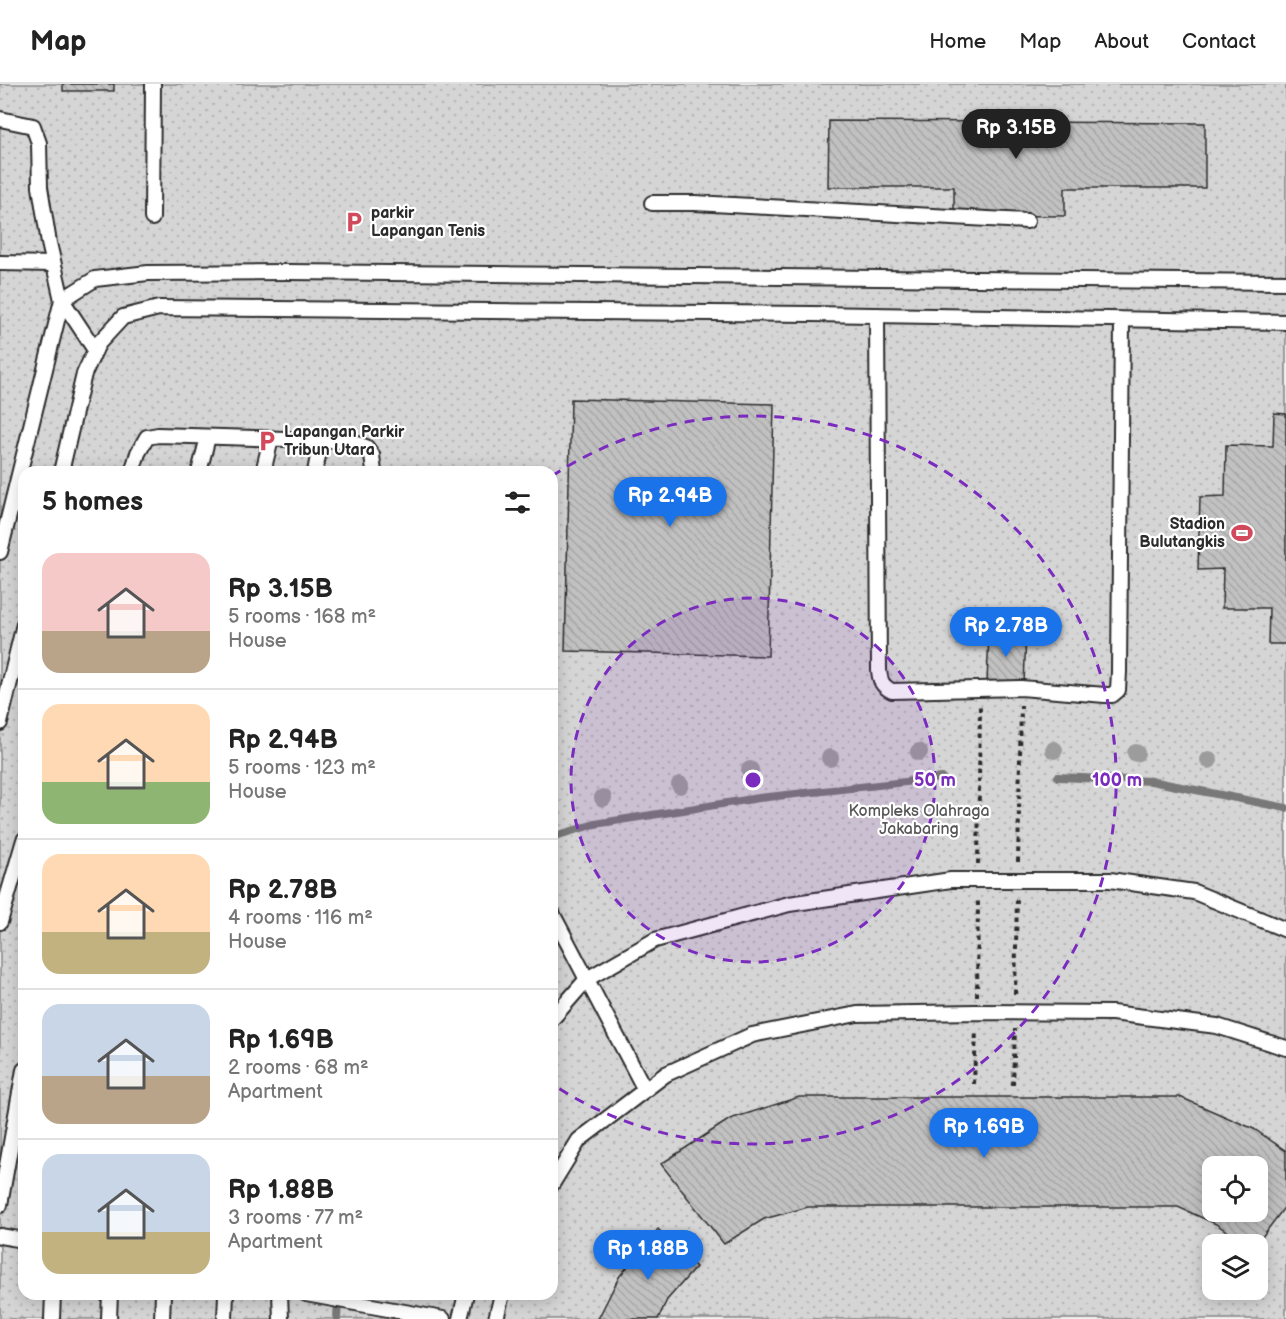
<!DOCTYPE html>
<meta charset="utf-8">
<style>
body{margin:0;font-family:"Balsamiq Sans",sans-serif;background:#f6f6f6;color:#222;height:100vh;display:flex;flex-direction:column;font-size:22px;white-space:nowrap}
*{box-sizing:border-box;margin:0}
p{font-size:20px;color:#767676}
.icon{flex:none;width:33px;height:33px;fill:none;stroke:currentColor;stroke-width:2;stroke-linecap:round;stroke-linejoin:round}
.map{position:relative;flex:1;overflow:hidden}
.drawer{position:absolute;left:18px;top:382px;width:540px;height:834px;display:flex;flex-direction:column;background:#fff;border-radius:18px;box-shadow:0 3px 15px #0003}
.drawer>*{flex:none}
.tools{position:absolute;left:1202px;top:1072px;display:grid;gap:12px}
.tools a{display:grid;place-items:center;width:66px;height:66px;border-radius:12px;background:#fff;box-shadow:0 3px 15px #0003;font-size:30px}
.price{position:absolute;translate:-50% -51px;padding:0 14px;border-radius:21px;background:#1a73e8;color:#fff;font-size:20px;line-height:39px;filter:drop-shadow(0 2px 3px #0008)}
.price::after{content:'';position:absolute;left:50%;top:36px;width:18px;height:14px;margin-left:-9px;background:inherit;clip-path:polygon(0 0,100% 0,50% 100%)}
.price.on{background:#222;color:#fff}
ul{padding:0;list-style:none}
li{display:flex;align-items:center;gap:18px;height:150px;padding:0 24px}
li+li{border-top:2px solid #e0e0e0}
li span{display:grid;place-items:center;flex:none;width:168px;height:120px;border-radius:18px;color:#555}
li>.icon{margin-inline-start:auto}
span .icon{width:72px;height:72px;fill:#fffc;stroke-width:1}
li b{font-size:26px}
h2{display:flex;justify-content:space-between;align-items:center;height:72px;padding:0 24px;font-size:26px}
header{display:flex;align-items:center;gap:36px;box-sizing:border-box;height:84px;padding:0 30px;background:#fff;border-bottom:2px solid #e0e0e0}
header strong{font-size:28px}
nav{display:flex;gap:33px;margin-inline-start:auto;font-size:21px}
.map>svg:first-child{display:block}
.park{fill:url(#park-dots);stroke:#808080;stroke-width:1.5;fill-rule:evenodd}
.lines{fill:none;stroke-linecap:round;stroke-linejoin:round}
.stream{stroke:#787878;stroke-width:8}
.building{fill:url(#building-back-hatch);stroke:#2b2b2b;stroke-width:1.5;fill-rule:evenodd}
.service-casing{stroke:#2b2b2b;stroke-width:18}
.path{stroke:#2b2b2b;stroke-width:4;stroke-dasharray:4.5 4.5;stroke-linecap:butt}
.service{stroke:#fff;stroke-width:14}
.tree{fill:#9c9c9c}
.ring{fill:none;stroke:#7b2cbf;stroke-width:3;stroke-dasharray:10 8}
.labels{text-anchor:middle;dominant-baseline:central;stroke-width:4.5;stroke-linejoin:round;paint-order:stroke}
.poi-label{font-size:16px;font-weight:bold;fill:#2b2b2b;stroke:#fff;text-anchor:start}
.park-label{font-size:16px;fill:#565656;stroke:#fff}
.centre{fill:#7b2cbf;stroke:#fff;stroke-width:3}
.ring-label{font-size:18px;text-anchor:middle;font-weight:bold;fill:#7b2cbf;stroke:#fff;stroke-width:4.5;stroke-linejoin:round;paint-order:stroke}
</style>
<header>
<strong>Map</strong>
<nav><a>Home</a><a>Map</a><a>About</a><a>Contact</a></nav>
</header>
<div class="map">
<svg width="1286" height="1235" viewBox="0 0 1286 1235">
<defs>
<pattern id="park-dots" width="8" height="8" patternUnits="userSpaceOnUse" patternTransform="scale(1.5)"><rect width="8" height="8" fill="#d5d5d5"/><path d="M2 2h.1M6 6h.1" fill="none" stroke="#b7b7b7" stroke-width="1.8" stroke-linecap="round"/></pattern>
<pattern id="building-back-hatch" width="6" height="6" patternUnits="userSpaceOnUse" patternTransform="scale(1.5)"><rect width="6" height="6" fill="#c1c1c1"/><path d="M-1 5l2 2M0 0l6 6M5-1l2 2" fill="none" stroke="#a6a6a6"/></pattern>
</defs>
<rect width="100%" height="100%" fill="#f2f2f2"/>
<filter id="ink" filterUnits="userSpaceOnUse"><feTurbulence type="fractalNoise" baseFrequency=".0167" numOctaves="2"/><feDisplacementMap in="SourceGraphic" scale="12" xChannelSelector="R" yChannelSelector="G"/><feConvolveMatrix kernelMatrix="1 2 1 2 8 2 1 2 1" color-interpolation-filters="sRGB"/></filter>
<g filter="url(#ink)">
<path class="park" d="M0,0H1286V1235H0ZM24,388H552V1210H24ZM1212,1083H1257V1128H1212ZM1212,1161H1257V1206H1212Z"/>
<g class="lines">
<g class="stream">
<polyline points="1058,693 1151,697 1286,724"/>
<polyline points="552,753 595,740 759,714 942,694"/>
<polyline points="337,1235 338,1215"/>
</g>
</g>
<g class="building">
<rect x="63" y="0" width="51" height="7"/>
<polygon points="829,37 1205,39 1205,104 1065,104 1065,132 954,131 954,103 828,103"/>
<polygon points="571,315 774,320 768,572 565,567"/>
<polygon points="1274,329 1286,330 1286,560 1268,560 1269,524 1222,524 1223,485 1198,486 1200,413 1225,412 1226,361 1273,362"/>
<polygon points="989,547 1026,549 1024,601 987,600"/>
<path d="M799,1013H1180L1254,1045L1286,1067V1121L1256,1161H1247L1216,1140L1178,1123H808L764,1135L724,1160L661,1080L730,1035ZM1212,1083H1257V1128H1212Z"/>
<polygon points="658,1145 696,1183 667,1216 658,1235 598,1235 619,1193"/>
</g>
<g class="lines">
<defs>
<g id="service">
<polyline points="0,35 33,42 39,59 40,103 49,159 62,216 95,266"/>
<polyline points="652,119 695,119 1027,137"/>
<polyline points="152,134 153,0"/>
<polyline points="0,179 53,180"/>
<path d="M877,231L879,586C880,597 882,602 892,607L1021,604L1105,611H1112L1118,606L1119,588L1122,236"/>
<polyline points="61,388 84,290 98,260 123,233 159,224 812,230 1286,238"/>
<polyline points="132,388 138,369 147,353 158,351 349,357 366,363 372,371 374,388"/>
<polyline points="199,388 208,353"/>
<polyline points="263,388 271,355"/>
<polyline points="315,388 321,356"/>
<polyline points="0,468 62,216 95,195 148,189 289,188 1286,198"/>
<polyline points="0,639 24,540"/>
<polyline points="552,829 645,1006"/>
<polyline points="0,838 24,756"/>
<polyline points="552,935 587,895 655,856 789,820 951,796 1110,796 1194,808 1286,846"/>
<polyline points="552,1100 579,1056 666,990 752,951 857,930 976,928 1112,929 1217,942 1286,964"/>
<polyline points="0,1121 24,986"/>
<polyline points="0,1152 24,1156"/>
<polyline points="280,1210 281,1235"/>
<polyline points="306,1210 443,1235"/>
<polyline points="52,1235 53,1210"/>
<polyline points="109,1235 110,1210"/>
<polyline points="162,1235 163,1210"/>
<polyline points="225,1235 226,1210"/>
<polyline points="460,1235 466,1210"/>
<polyline points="496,1235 502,1210"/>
</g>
</defs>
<use href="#service" class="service-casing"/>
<g class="path">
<polyline points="1018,778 1021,621"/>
<polyline points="978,780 980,622"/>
<polyline points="1015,910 1017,813"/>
<polyline points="977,912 978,814"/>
<polyline points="974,1000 976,946"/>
<polyline points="1013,1001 1015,945"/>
</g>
<use href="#service" class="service"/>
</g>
<g class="tree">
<circle cx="1054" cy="666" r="9"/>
<circle cx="919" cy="668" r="9"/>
<circle cx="1136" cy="669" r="9"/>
<circle cx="830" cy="674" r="9"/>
<circle cx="1209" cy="676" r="9"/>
<circle cx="750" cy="686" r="9"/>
<circle cx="680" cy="701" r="9"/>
<circle cx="603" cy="714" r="9"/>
</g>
</g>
<circle cx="753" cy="696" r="182" fill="#7b2cbf" fill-opacity=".12"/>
<g class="ring">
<circle cx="753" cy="696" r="182"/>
<path d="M552 392A364 364 0 1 1 552 1000"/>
</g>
<defs>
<symbol id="parking-bare" viewBox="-9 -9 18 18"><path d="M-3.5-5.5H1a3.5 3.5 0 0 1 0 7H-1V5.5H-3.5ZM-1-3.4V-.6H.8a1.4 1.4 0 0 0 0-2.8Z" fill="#d1495b" stroke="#fff" stroke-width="2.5" paint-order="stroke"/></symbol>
<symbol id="stadium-bare" viewBox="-9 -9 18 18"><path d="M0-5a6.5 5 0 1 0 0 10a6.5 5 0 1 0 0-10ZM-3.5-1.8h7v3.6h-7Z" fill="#d1495b" stroke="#fff" stroke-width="2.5" paint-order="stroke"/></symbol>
</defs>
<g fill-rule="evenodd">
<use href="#parking-bare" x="339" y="123" width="30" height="30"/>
<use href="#parking-bare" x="252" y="342" width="30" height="30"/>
<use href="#stadium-bare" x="1227" y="434" width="30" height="30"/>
</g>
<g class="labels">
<g class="poi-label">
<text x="371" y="129">parkir<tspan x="371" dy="18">Lapangan Tenis</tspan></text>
<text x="284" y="348">Lapangan Parkir<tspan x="284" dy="18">Tribun Utara</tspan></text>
<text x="1225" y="440" text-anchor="end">Stadion<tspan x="1225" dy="18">Bulutangkis</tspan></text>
</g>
<g class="park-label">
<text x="919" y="727">Kompleks Olahraga<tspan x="919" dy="18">Jakabaring</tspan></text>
</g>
</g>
<circle cx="753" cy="696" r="9" class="centre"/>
<g class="ring-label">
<text x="935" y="702">50 m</text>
<text x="1117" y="702">100 m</text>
</g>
</svg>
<div class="tools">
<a><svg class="icon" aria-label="locate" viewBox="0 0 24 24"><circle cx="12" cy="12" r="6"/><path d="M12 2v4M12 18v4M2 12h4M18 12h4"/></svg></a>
<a><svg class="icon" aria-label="layers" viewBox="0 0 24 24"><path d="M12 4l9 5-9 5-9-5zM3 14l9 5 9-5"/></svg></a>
</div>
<b class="price on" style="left:1016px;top:76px">Rp 3.15B</b>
<b class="price" style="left:670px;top:444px">Rp 2.94B</b>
<b class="price" style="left:1006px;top:574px">Rp 2.78B</b>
<b class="price" style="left:984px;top:1075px">Rp 1.69B</b>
<b class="price" style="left:648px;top:1197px">Rp 1.88B</b>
<section class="drawer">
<h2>5 homes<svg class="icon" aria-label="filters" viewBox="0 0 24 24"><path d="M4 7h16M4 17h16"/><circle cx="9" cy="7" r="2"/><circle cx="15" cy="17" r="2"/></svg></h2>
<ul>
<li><span style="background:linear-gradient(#f6c9c9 65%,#b9a48a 0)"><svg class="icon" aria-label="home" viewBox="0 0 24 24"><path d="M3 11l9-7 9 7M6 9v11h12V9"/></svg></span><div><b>Rp 3.15B</b><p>5 rooms · 168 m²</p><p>House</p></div></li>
<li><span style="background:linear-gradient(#ffd9b3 65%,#8fb573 0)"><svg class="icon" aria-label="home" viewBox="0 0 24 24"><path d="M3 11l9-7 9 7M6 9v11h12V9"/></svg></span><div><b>Rp 2.94B</b><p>5 rooms · 123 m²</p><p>House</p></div></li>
<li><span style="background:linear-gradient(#ffd9b3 65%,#c2b280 0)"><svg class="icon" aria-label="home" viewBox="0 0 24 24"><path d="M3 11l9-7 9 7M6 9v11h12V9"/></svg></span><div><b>Rp 2.78B</b><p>4 rooms · 116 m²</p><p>House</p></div></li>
<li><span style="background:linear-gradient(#c9d6e8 60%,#b9a48a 0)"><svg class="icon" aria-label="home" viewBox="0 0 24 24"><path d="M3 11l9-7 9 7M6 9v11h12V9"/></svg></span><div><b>Rp 1.69B</b><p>2 rooms · 68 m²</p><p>Apartment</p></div></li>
<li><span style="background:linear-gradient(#c9d6e8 65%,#c2b280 0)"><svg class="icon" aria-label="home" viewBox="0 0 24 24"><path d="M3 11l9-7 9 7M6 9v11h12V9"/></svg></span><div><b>Rp 1.88B</b><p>3 rooms · 77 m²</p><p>Apartment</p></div></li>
</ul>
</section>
</div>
